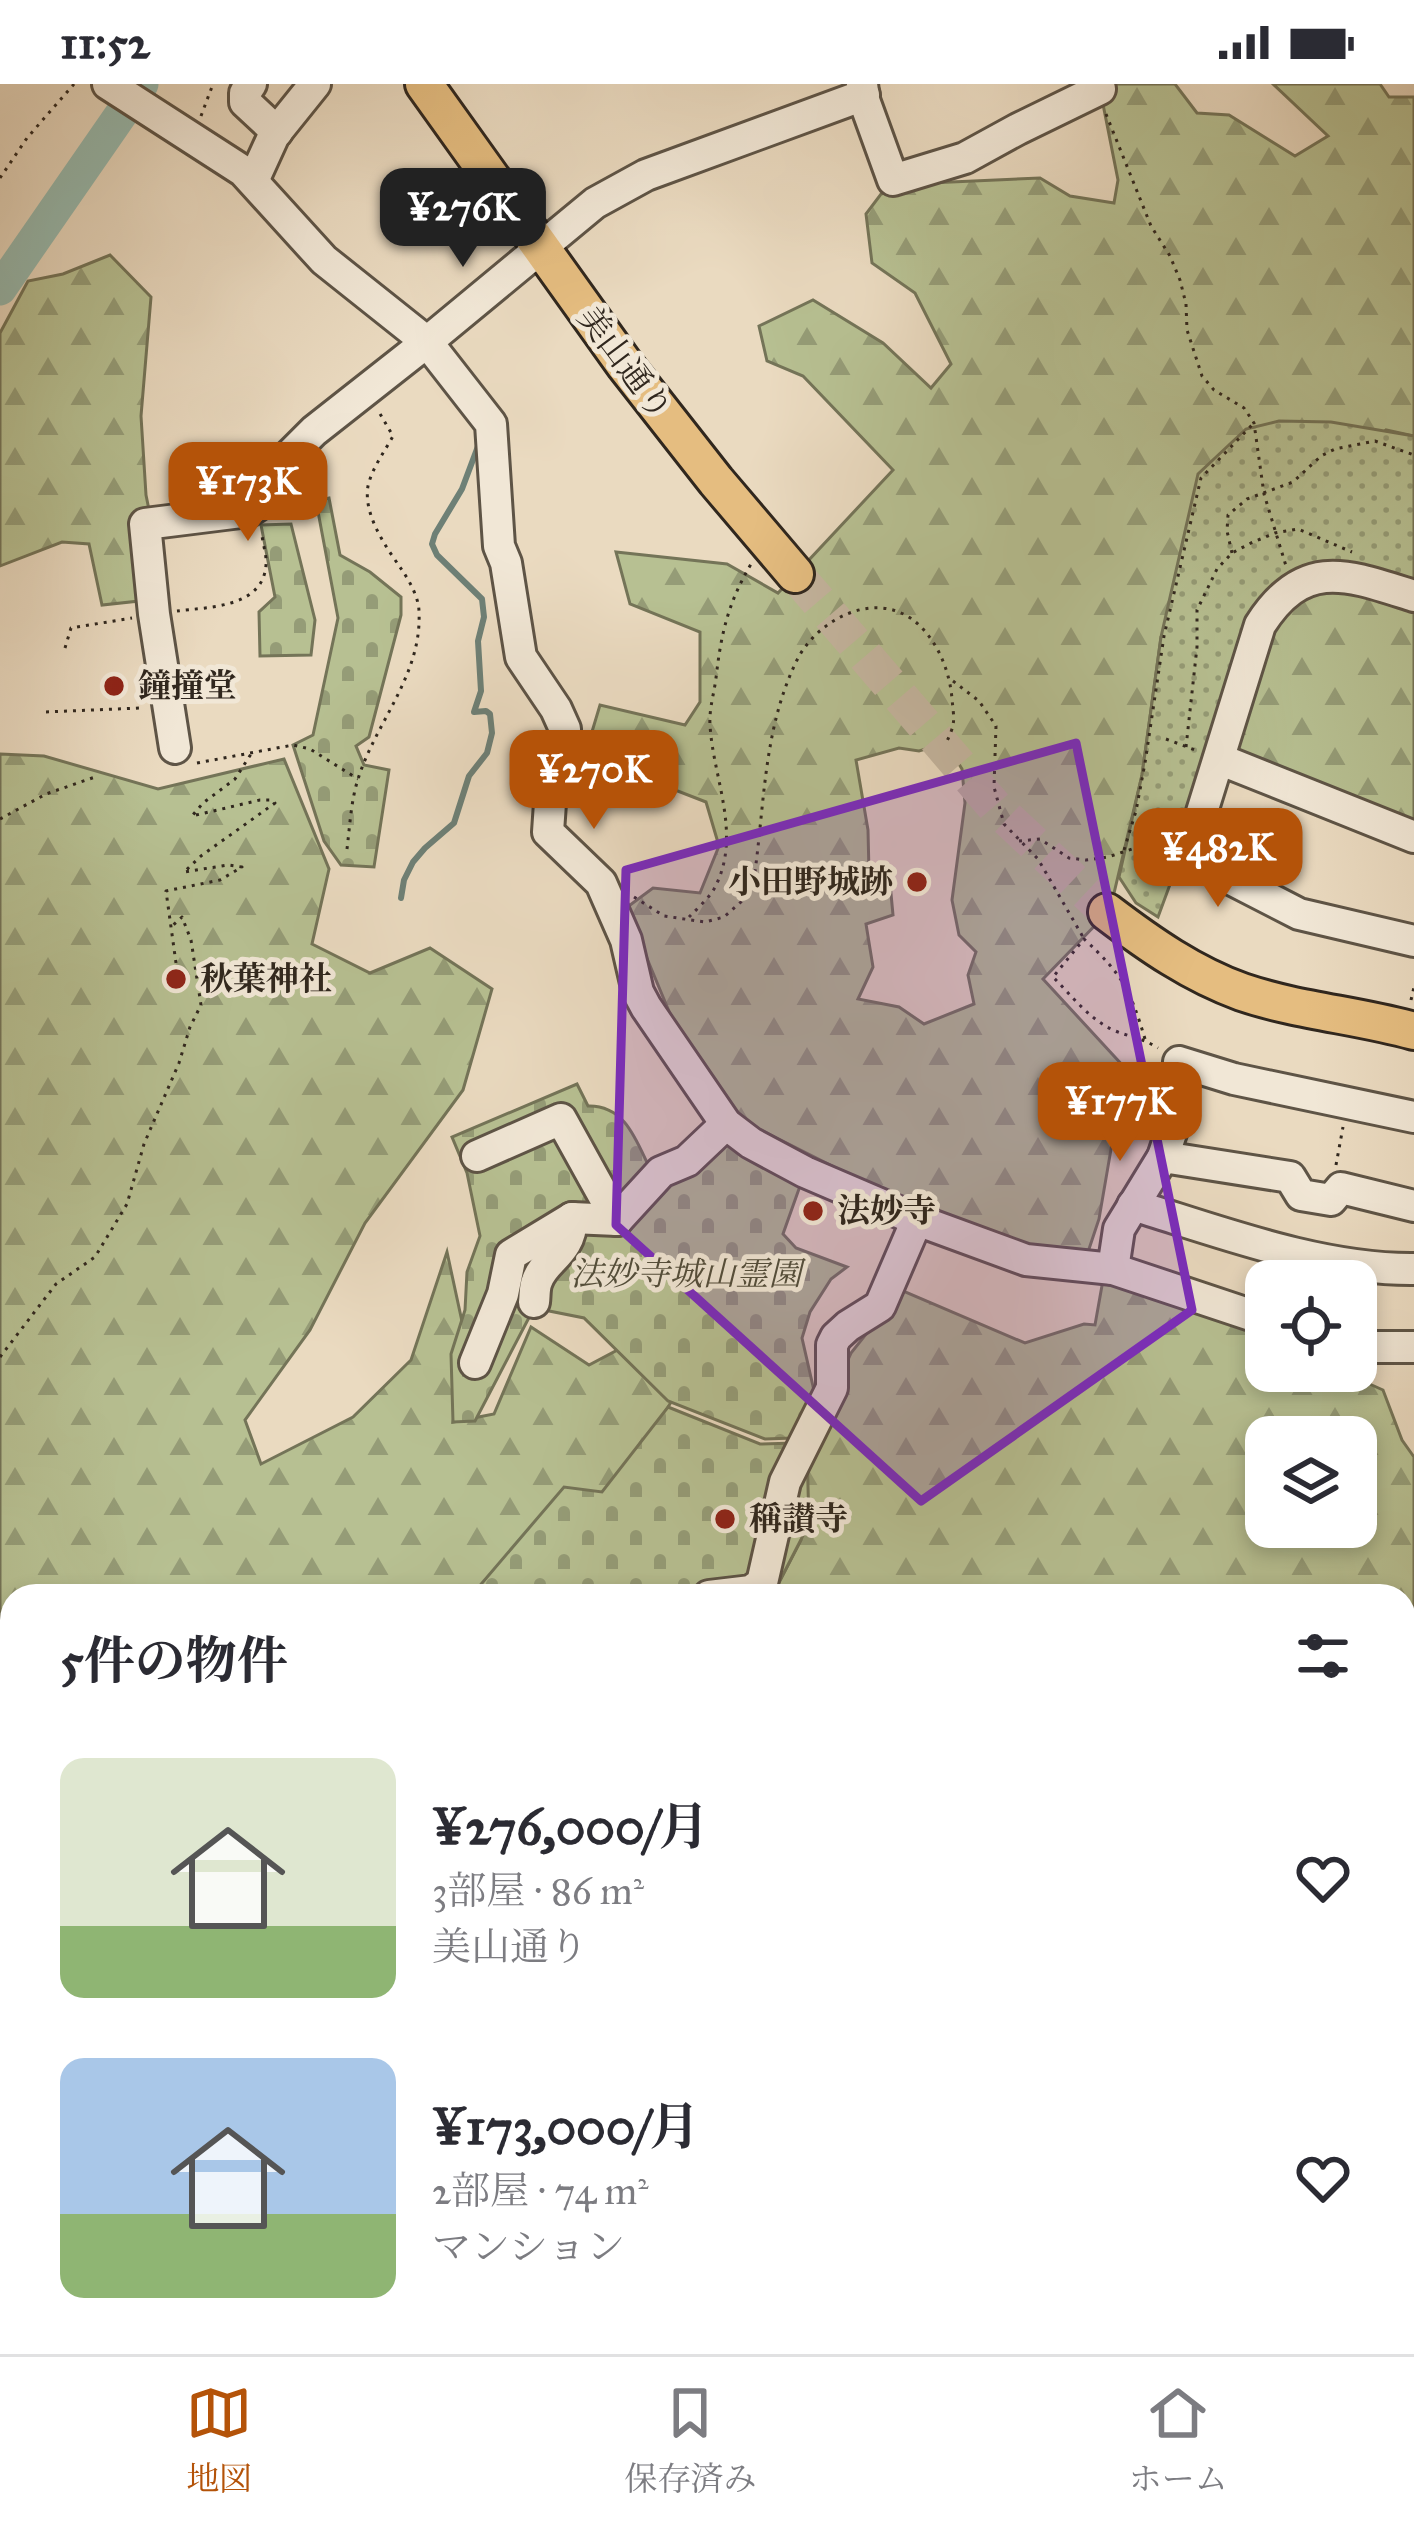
<!DOCTYPE html>
<html lang="ja">
<meta charset="utf-8">
<style>
body{margin:0;font-family:"IM FELL Great Primer","Noto Serif JP",serif;background:#f7f7f7;color:#2b2b33;height:100vh;display:flex;flex-direction:column;font-size:45px;white-space:nowrap}
*{box-sizing:border-box;margin:0}
p{font-size:39px;color:#7c7c81}
.icon{flex:none;width:66px;height:66px;fill:none;stroke:currentColor;stroke-width:2;stroke-linecap:round;stroke-linejoin:round}
.map{position:relative;flex:1;overflow:hidden}
.sheet{position:absolute;left:0px;top:1500px;width:1416px;height:771px;display:flex;flex-direction:column;background:#fff;border-radius:36px 36px 0 0;box-shadow:0 6px 18px #0003}
.sheet>*{flex:none}
.controls{position:absolute;left:1245px;top:1176px;display:grid;gap:24px}
.controls a{display:grid;place-items:center;width:132px;height:132px;border-radius:24px;background:#fff;box-shadow:0 6px 18px #0003;font-size:60px}
.price{position:absolute;translate:-50% -102px;padding:0 27px;border-radius:24px;background:#b45309;color:#fff;font-size:39px;line-height:78px;filter:drop-shadow(0 3px 6px #0008)}
.price::after{content:'';position:absolute;left:50%;top:72px;width:36px;height:27px;margin-left:-18px;background:inherit;clip-path:polygon(0 0,100% 0,50% 100%)}
.price.selected{background:#222;color:#fff}
ul{padding:0;list-style:none}
li{display:flex;align-items:center;gap:36px;height:300px;padding:0 60px}
li span{display:grid;place-items:center;flex:none;width:336px;height:240px;border-radius:24px;color:#555}
li>.icon{margin-inline-start:auto}
span .icon{width:144px;height:144px;fill:#fffc;stroke-width:1}
li b{font-size:51px}
h2{display:flex;justify-content:space-between;align-items:center;height:144px;padding:0 60px;font-size:51px}
.status{display:flex;justify-content:space-between;align-items:center;height:84px;padding:0 60px;background:#fff;direction:ltr}
.status svg{height:33px;fill:currentColor}
.tabs{display:flex;justify-content:space-around;align-items:center;height:168px;border-top:3px solid #e1e1e2;background:#fff;font-size:33px;color:#7c7c81}
.tabs a{display:grid;justify-items:center;gap:6px}
.tabs .selected{color:#b45309}
.map>svg:first-child{display:block}
.forest{fill:url(#forest-firs);stroke:#747458;stroke-width:3;fill-rule:evenodd}
.cemetery{fill:url(#cemetery-stones);stroke:#747458;stroke-width:3}
.park{fill:url(#park-dots);stroke:#747458;stroke-width:3}
.lines{fill:none;stroke-linecap:round;stroke-linejoin:round}
.stream{stroke:#6e8076;stroke-width:6}
.river{stroke:#98bbb0;stroke-width:33}
.major-tunnel{stroke:#c5b6a0;stroke-width:36;stroke-dasharray:36 18;stroke-linecap:butt}
.minor-casing{stroke:#5e5446;stroke-width:36}
.major-casing{stroke:#30271e;stroke-width:42}
.path{stroke:#30271e;stroke-width:3;stroke-dasharray:3 6;stroke-linecap:butt}
.minor{stroke:#f1e7d6;stroke-width:30}
.major{stroke:#e5bd80;stroke-width:36}
.marked{fill:#7b2cbf;fill-opacity:0.2;stroke:#7b2cbf;stroke-width:9;stroke-linejoin:round}
.poi-dot{fill:#8f2418;stroke:#f1e7d6;stroke-width:4.5}
.labels{text-anchor:middle;dominant-baseline:central;stroke-width:10;stroke-linejoin:round;paint-order:stroke}
.street-label{font-size:33px;fill:#30271e;stroke:#f1e7d6}
.poi-label{font-size:33px;font-weight:bold;fill:#30271e;stroke:#f1e7d6;text-anchor:start}
.park-label{font-size:33px;font-style:italic;fill:#524d3b;stroke:#f1e7d6}
</style>
<div class="status"><b>11:52</b><svg viewBox="0 0 49 12"><path d="M0 12V9h3v3zM5 12V6h3v6zM10 12V3h3v9zM15 12V0h3v12zM26 1h20v11H26zM47 4h2v5h-2z"/></svg></div>
<div class="map">
<svg width="1414" height="2270" viewBox="0 0 1414 2270">
<defs>
<pattern id="forest-firs" width="22" height="20" patternUnits="userSpaceOnUse" patternTransform="scale(3)"><rect width="22" height="20" fill="#b7c092"/><path d="M5 1l3.5 6h-7zM16 11l3.5 6h-7z" fill="#959c77"/></pattern>
<pattern id="cemetery-stones" width="16" height="16" patternUnits="userSpaceOnUse" patternTransform="scale(3)"><rect width="16" height="16" fill="#b7c092"/><path d="M2 7V4a2 2 0 0 1 4 0v3zM10 15v-3a2 2 0 0 1 4 0v3z" fill="#959c77"/></pattern>
<pattern id="park-dots" width="8" height="8" patternUnits="userSpaceOnUse" patternTransform="scale(3)"><rect width="8" height="8" fill="#b7c092"/><path d="M2 2h.1M6 6h.1" fill="none" stroke="#959c77" stroke-width="1.8" stroke-linecap="round"/></pattern>
</defs>
<rect width="100%" height="100%" fill="#eadac0"/>
<filter id="stains"><feTurbulence type="fractalNoise" baseFrequency=".00167" numOctaves="4"/><feColorMatrix values="0 0 0 0 .2 0 0 0 0 .09 0 0 0 0 .02 0 0 0 .5 -.17"/></filter>
<radialGradient id="worn" r=".72"><stop offset=".6" stop-color="#630" stop-opacity="0"/><stop offset="1" stop-color="#630" stop-opacity=".3"/></radialGradient>
<g class="forest">
<path d="M1099,0H1175L1197,29L1229,31L1295,72L1328,52L1273,0H1380L1389,13H1414V352L1386,346L1161,553L1142,691L1110,826L1043,895L1125,984L1099,1135L1086,1174L987,1160L725,1028L683,961L626,824L653,804L700,809L719,762L706,718L585,671L600,621L685,641L700,618V548L630,520L616,468L727,480L778,509L893,386L803,292L767,277L759,242L813,216L883,259L931,304L951,280L915,209L872,179L866,130L881,110L929,99L1040,94L1070,112L1114,119L1118,96ZM946,659L962,685L965,719L952,816L959,851L976,868L968,891L974,920L924,940L899,923L858,915L873,883L866,840L893,831L890,799L869,789L868,746L856,676L899,664L919,667Z"/>
<polygon points="110,171 151,213 141,332 146,411 161,485 139,517 102,521 89,460 62,458 0,482 0,249 28,197 63,190"/>
<polygon points="1320,502 1414,522 1414,739 1239,668 1233,659 1278,528"/>
<path d="M0,670L44,672L158,705L284,675L329,785L312,860L370,889L430,864L492,905L463,1006L365,1139L310,1246L245,1336L261,1380L353,1333L411,1276L447,1168L466,1256L453,1338L494,1330L531,1243L589,1281L629,1260L674,1313L609,1424L503,1512H12V2259H1404V1512H772L801,1456L807,1365L851,1269L901,1206L1025,1259L1084,1240L1095,1241L1103,1196L1215,1232L1266,1255V1287H1340L1383,1306L1402,1356L1414,1373V2270H0ZM1266,1353H1356V1443H1266Z"/>
</g>
<g class="cemetery">
<polygon points="329,414 340,471 370,488 401,513 401,531 369,653 356,662 364,681 389,686 374,783 341,781 324,757 293,661 313,651 338,534 316,417"/>
<polygon points="291,440 315,536 311,571 260,572 259,528 275,513 261,441"/>
<path d="M577,1000L588,1022C625,1021 636,1056 650,1085L726,1040L805,1088L783,1150L796,1164L847,1183L831,1195L810,1228L802,1254L815,1311L793,1354L765,1355L668,1317L584,1234L534,1224L475,1337L453,1338L451,1270L465,1226L467,1188L480,1152L467,1089L452,1053Z"/>
<polygon points="668,1323 760,1360 795,1359 807,1365 809,1440 772,1512 471,1512 564,1403 602,1408"/>
</g>
<polygon class="park" points="1279,337 1331,338 1414,352 1414,512 1351,492 1273,521 1158,833 1136,819 1119,793 1142,691 1161,553 1198,390 1246,345"/>
<g class="lines">
<g class="stream">
<polyline points="147,0 158,20"/>
<polyline points="401,814 404,796 413,778 425,764 454,739 469,692 487,669 492,649 490,630 486,627 474,628 481,607 478,557 484,533 482,515 437,471 432,460 435,450 462,405 480,357"/>
</g>
<polyline class="river" points="0,205 142,0"/>
<polyline class="major-tunnel" points="795,490 995,723 1107,828"/>
<defs>
<g id="minor">
<polyline points="108,0 243,87 324,176 427,258 491,340 499,462 506,479 521,573 556,625 565,645 566,670 550,719 548,748 601,799 626,856 638,908 646,923 726,1040 751,1059 805,1088 917,1136 1026,1176 1113,1185 1266,1236"/>
<polyline points="251,0 245,9 245,18 277,48"/>
<polyline points="862,0 864,16 893,96 965,74 1018,45 1100,5"/>
<polyline points="253,97 274,51 315,0"/>
<path d="M1414,512C1348,491 1304,472 1260,541L1188,773L1299,830L1414,857"/>
<polyline points="175,664 154,530 145,440 249,427 258,421 273,388 314,347 427,258 595,119 646,91 864,11"/>
<polyline points="1219,675 1414,753"/>
<polyline points="477,1072 561,1035 617,1136"/>
<polyline points="1163,1073 1290,1093 1301,1111 1331,1116 1341,1104 1414,1122"/>
<path d="M1133,1121C1221,1148 1321,1186 1414,1185"/>
<polyline points="1113,1185 1119,1145 1163,1073 1173,1043 1179,978 1234,995 1414,1033"/>
<path d="M534,1218C535,1211 534,1204 537,1197C545,1174 571,1170 572,1134"/>
<polyline points="1356,1263 1414,1263"/>
<polyline points="475,1279 503,1210 511,1171 572,1134 617,1136 661,1088 687,1077 726,1040"/>
<polyline points="709,1512 751,1507 762,1499 785,1398 832,1304 832,1261 836,1253 848,1242 880,1222 917,1136"/>
</g>
<g id="major">
<polyline points="424,0 625,281 716,397 795,490"/>
<path d="M1107,828C1149,860 1192,890 1242,908C1298,927 1357,931 1414,947"/>
</g>
</defs>
<use href="#minor" class="minor-casing"/>
<use href="#major" class="major-casing"/>
<g class="path">
<polyline points="1106,30 1151,142 1170,172 1180,196 1186,220 1187,246 1202,292 1214,306 1244,324 1254,339 1264,410 1286,482"/>
<polyline points="201,32 213,0"/>
<polyline points="0,94 27,54 74,0"/>
<polyline points="1232,469 1227,447 1228,431 1247,415 1293,398 1321,372 1335,365 1375,357 1414,371"/>
<path d="M177,527C208,523 263,524 266,481C267,472 263,461 262,451"/>
<polyline points="65,564 71,544 132,534"/>
<polyline points="953,597 979,617 996,642 994,703 1004,740 1038,775 1083,853"/>
<polyline points="46,628 140,624"/>
<polyline points="1166,655 1195,666"/>
<polyline points="1186,663 1197,563 1197,526 1217,485 1232,469 1251,459 1275,449 1298,445 1352,468"/>
<polyline points="197,679 293,661 310,665 358,695"/>
<polyline points="0,735 46,710 98,692"/>
<polyline points="1019,757 1040,755 1069,774 1086,776 1108,773 1138,763 1163,766"/>
<path d="M347,765C350,741 351,715 359,692C377,637 422,590 419,528C419,514 410,498 402,486C386,463 363,431 368,402C372,384 385,367 393,352L379,328"/>
<polyline points="1124,766 1136,727 1145,679 1164,552 1201,394 1253,340"/>
<path d="M634,813L664,832L705,838L724,833L741,818L753,801C765,725 762,647 797,576C818,534 879,503 919,541C939,560 950,589 952,615C954,636 956,639 946,659"/>
<path d="M689,833C697,825 708,815 714,805C743,752 713,695 710,641C709,625 714,610 716,594C721,550 728,519 751,480"/>
<polyline points="176,879 166,807 220,796 242,783 228,781 184,788 201,772 275,719 270,716 260,716 192,732 203,719 235,695 251,670"/>
<polyline points="1411,916 1414,903"/>
<path d="M1145,955C1130,905 1122,890 1084,855L1053,893C1071,911 1089,935 1113,946C1129,953 1143,954 1158,964"/>
<polyline points="1336,1081 1343,1043"/>
<polyline points="0,1273 56,1200 95,1173 127,1120 144,1060 179,979 190,943 201,921 191,856 182,833 170,844"/>
<polyline points="1404,1970 1414,1962"/>
<polyline points="1095,2270 1102,2259"/>
</g>
<use href="#minor" class="minor"/>
<use href="#major" class="major"/>
</g>
<path class="marked" d="M1076,659L1192,1226L921,1417L616,1141L626,786Z"/>
<g class="poi-dot">
<circle cx="114" cy="602" r="12"/>
<circle cx="917" cy="798" r="12"/>
<circle cx="176" cy="895" r="12"/>
<circle cx="813" cy="1127" r="12"/>
<circle cx="725" cy="1435" r="12"/>
</g>
<g class="labels">
<g class="street-label">
<text transform="translate(625 279) rotate(53)">美山通り</text>
</g>
<g class="poi-label">
<text x="138" y="602">鐘撞堂</text>
<text x="893" y="798" text-anchor="end">小田野城跡</text>
<text x="200" y="895">秋葉神社</text>
<text x="837" y="1127">法妙寺</text>
<text x="749" y="1435">稱讃寺</text>
</g>
<g class="park-label">
<text x="686" y="1190">法妙寺城山霊園</text>
</g>
</g>
<rect width="100%" height="100%" filter="url(#stains)"/>
<rect width="100%" height="100%" fill="url(#worn)"/>
</svg>
<div class="controls">
<a><svg class="icon" aria-label="locate" viewBox="0 0 24 24"><circle cx="12" cy="12" r="6"/><path d="M12 2v4M12 18v4M2 12h4M18 12h4"/></svg></a>
<a><svg class="icon" aria-label="layers" viewBox="0 0 24 24"><path d="M12 4l9 5-9 5-9-5zM3 14l9 5 9-5"/></svg></a>
</div>
<b class="price selected" style="left:463px;top:186px">¥276K</b>
<b class="price" style="left:248px;top:460px">¥173K</b>
<b class="price" style="left:594px;top:748px">¥270K</b>
<b class="price" style="left:1218px;top:826px">¥482K</b>
<b class="price" style="left:1120px;top:1080px">¥177K</b>
<section class="sheet">
<h2>5件の物件<svg class="icon" aria-label="filters" viewBox="0 0 24 24"><path d="M4 7h16M4 17h16"/><circle cx="9" cy="7" r="2"/><circle cx="15" cy="17" r="2"/></svg></h2>
<ul>
<li><span style="background:linear-gradient(#dfe7d0 70%,#8fb573 0)"><svg class="icon" aria-label="home" viewBox="0 0 24 24"><path d="M3 11l9-7 9 7M6 9v11h12V9"/></svg></span><div><b>¥276,000/月</b><p>3部屋 · 86 m²</p><p>美山通り</p></div><svg class="icon" aria-label="heart" viewBox="0 0 24 24"><path d="M12 20l-8-8c-3-5 5-10 8-4 3-6 11-1 8 4z"/></svg></li>
<li><span style="background:linear-gradient(#a9c7e8 65%,#8fb573 0)"><svg class="icon" aria-label="home" viewBox="0 0 24 24"><path d="M3 11l9-7 9 7M6 9v11h12V9"/></svg></span><div><b>¥173,000/月</b><p>2部屋 · 74 m²</p><p>マンション</p></div><svg class="icon" aria-label="heart" viewBox="0 0 24 24"><path d="M12 20l-8-8c-3-5 5-10 8-4 3-6 11-1 8 4z"/></svg></li>
</ul>
</section>
</div>
<nav class="tabs">
<a class="selected"><svg class="icon" aria-label="map" viewBox="0 0 24 24"><path d="M3 6l6-2 6 2 6-2v14l-6 2-6-2-6 2zM9 4v14M15 6v14"/></svg>地図</a>
<a><svg class="icon" aria-label="saved" viewBox="0 0 24 24"><path d="M7 4h10v16l-5-4-5 4z"/></svg>保存済み</a>
<a><svg class="icon" aria-label="home" viewBox="0 0 24 24"><path d="M3 11l9-7 9 7M6 9v11h12V9"/></svg>ホーム</a>
</nav>
